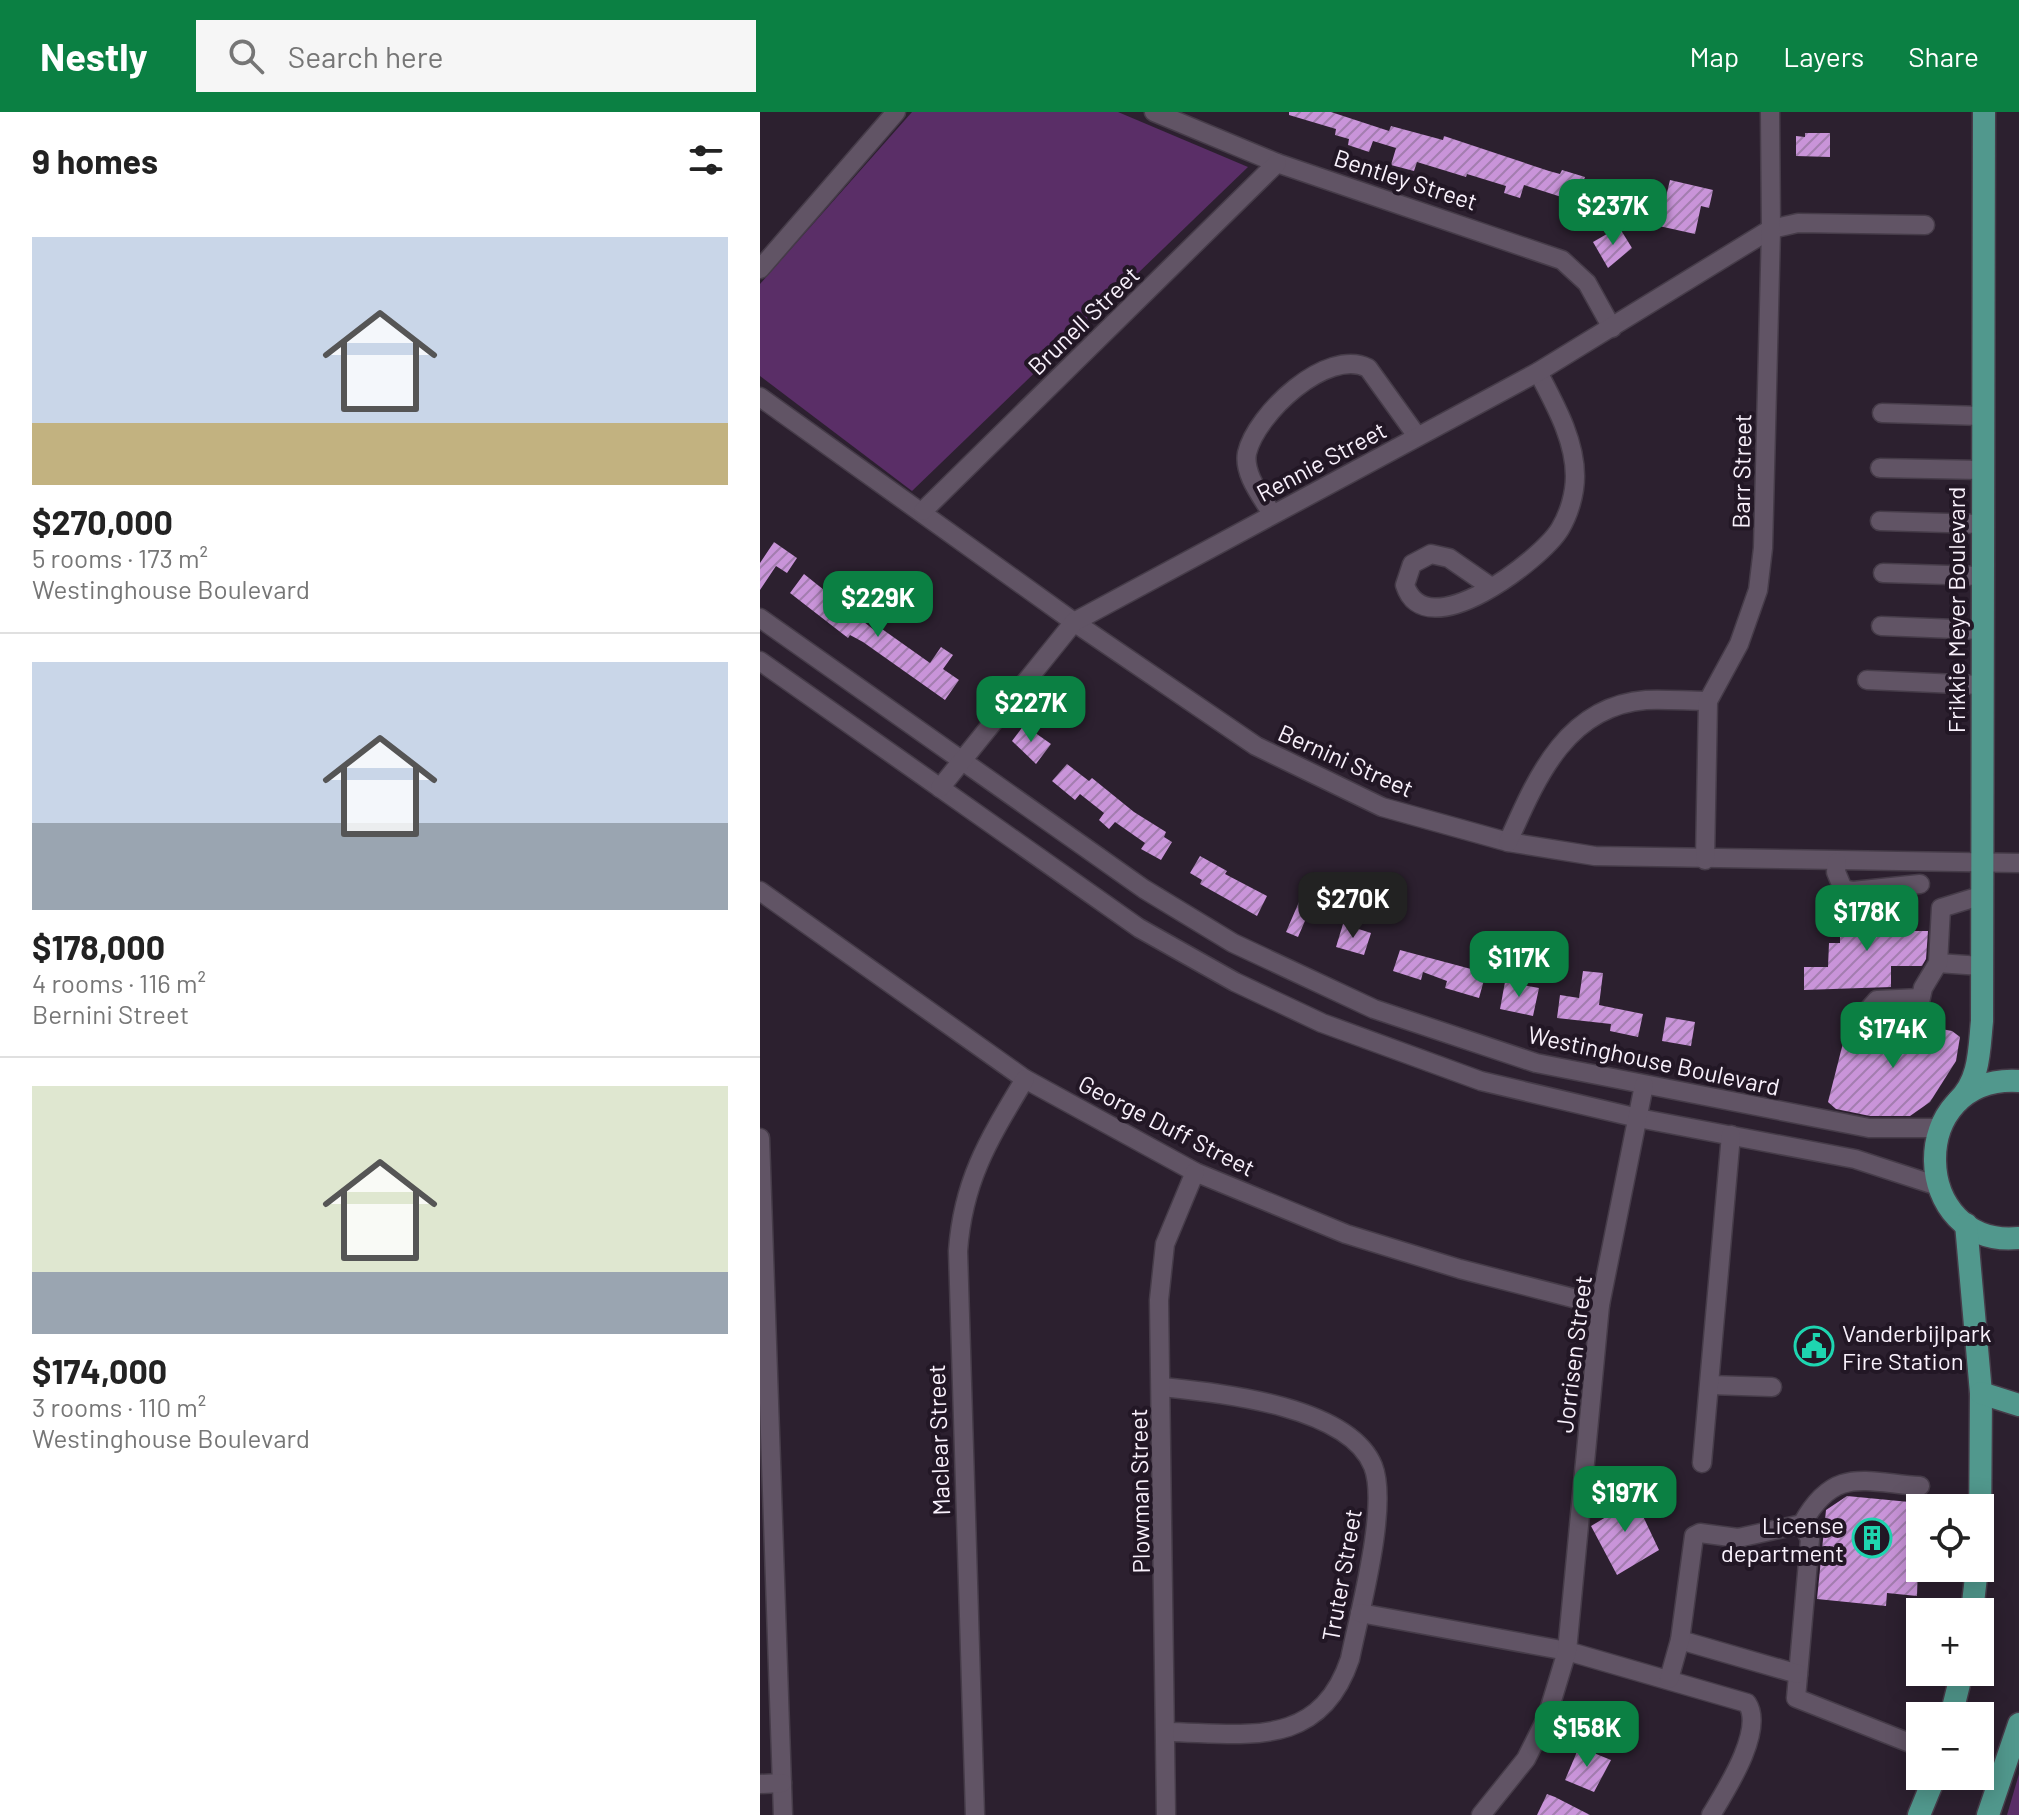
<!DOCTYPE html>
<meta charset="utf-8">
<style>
body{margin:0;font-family:Barlow,sans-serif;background:#f6f6f6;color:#222;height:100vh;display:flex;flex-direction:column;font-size:30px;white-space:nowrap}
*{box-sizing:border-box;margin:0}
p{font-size:26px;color:#767676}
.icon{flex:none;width:44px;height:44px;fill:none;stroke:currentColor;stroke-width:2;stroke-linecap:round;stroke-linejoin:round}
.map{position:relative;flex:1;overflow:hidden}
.panel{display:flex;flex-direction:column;background:#fff;width:760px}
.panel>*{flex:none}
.tools{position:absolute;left:1146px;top:1382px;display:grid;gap:16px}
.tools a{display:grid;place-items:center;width:88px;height:88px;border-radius:0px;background:#fff;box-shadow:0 4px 20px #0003;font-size:40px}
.price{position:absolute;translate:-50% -68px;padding:0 18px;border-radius:16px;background:#0b8043;color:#fff;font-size:26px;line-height:52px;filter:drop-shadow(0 2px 4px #0008)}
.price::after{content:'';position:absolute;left:50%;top:48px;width:24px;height:18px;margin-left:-12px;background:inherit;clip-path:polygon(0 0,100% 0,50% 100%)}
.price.selected{background:#222;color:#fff}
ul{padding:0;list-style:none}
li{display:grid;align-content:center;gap:16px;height:424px;padding:0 32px}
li+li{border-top:2px solid #e0e0e0}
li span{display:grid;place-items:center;height:248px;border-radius:0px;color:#555}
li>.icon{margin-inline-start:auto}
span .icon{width:144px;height:144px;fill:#fffc;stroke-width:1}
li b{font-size:34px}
h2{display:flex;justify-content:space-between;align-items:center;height:96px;padding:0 32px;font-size:34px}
header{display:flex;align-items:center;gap:48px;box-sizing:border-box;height:112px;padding:0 40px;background:#0b8043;color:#fff}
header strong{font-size:38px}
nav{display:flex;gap:44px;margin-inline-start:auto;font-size:28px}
.search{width:560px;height:72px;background:#f6f6f6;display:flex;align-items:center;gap:20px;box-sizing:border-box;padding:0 28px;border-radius:0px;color:#767676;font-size:30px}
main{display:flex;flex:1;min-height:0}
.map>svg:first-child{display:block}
.park{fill:#5a2e67}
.building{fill:url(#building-hatch)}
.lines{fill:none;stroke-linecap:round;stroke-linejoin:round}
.minor-casing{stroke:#463c49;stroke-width:21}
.major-casing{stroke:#463c49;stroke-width:25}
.minor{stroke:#615465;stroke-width:18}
.major{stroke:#51988d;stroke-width:22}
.labels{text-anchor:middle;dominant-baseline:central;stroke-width:8;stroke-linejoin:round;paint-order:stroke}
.street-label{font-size:24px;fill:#f9f1fc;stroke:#221725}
.poi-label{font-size:24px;fill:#f9f1fc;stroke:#221725;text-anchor:start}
</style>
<header>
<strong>Nestly</strong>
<div class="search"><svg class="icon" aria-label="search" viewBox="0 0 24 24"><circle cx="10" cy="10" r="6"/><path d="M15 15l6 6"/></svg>Search here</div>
<nav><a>Map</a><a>Layers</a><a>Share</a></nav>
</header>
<main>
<section class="panel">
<h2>9 homes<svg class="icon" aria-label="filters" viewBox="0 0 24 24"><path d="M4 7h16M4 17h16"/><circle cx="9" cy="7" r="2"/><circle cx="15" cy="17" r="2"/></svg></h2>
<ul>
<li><span style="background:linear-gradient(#c9d6e8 75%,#c2b280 0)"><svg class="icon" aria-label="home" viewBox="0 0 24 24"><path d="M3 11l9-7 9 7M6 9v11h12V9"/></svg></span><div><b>$270,000</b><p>5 rooms · 173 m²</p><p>Westinghouse Boulevard</p></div></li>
<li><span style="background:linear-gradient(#c9d6e8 65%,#9aa5b1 0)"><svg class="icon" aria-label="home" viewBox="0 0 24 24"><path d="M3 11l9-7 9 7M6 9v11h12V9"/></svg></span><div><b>$178,000</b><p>4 rooms · 116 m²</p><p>Bernini Street</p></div></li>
<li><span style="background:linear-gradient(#dfe7d0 75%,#9aa5b1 0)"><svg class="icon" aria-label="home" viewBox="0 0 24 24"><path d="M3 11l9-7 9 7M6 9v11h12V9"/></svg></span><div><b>$174,000</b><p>3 rooms · 110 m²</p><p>Westinghouse Boulevard</p></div></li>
</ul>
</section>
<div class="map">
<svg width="1259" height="1703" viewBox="0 0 1259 1703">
<defs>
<pattern id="building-hatch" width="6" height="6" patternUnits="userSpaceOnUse" patternTransform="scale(2)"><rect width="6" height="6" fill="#c994d9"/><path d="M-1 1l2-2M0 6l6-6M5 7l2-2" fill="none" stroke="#a37daf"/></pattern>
</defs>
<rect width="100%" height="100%" fill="#2c202f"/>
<g class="park">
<polygon points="152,0 358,0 488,55 152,379 0,264 0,172"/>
<polygon points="1259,1662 1259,1703 1247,1703"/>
</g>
<g class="building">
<polygon points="529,0 571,0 629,19 631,14 683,28 684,24 789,59 800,62 802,58 825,65 823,70 838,75 834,88 819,84 817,90 764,73 760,86 744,81 746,74 707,62 706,65 657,50 654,59 631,53 636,36 613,29 609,40 588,33 589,27 575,23 576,17 529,3"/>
<polygon points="1045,21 1070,21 1070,45 1036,44 1036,24 1045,25"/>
<polygon points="910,68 953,78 949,96 941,94 935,122 899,114"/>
<polygon points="859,115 872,136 848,156 833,130"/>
<polygon points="14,430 37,446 27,461 16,454 0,478 0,451"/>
<polygon points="44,462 119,522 122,517 170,551 181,535 193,543 183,557 199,568 185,588 103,530 90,523 88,526 30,481"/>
<polygon points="264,613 291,632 276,652 252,629"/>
<polygon points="307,652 329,669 332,666 374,700 406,720 404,725 412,730 401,748 381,737 385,731 355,710 349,717 339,708 344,701 320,682 315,688 292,669"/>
<polygon points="440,744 467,759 465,762 507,784 497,804 440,772 442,768 430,761"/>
<polygon points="542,783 568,794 562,808 548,802 538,825 526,820"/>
<polygon points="1080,797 1130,798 1130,819 1168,819 1166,847 1162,854 1131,854 1131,875 1044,878 1044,855 1068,855 1069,831 1080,831"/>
<polygon points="583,812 611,821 604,843 576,835"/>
<polygon points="640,838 726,861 719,886 685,876 687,869 663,860 661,868 633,859"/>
<polygon points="823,859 843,861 839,893 883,902 878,925 850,919 851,912 797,906 800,883 819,886"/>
<polygon points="745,870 779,876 773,904 740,897"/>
<polygon points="906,905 935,910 931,934 902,929"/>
<polygon points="1113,913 1166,914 1192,919 1200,925 1196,949 1170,990 1150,1004 1110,1004 1076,997 1068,990 1083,931"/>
<polygon points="872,1381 899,1438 857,1463 831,1414 846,1405 841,1396"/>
<polygon points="1087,1384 1160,1391 1157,1484 1127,1481 1126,1494 1057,1487 1066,1398"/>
<polygon points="839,1594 873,1603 867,1624 820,1612 825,1595 838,1598"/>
<polygon points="819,1635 851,1648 834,1680 805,1668"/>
<polygon points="787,1682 795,1685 830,1703 777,1703"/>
</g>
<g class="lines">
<defs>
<g id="minor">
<polyline points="394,0 517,51 802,148 827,171 852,216"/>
<polyline points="0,157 136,0"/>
<polyline points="0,285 314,510 496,634 622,695 748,730 835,744 1259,751"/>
<polyline points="1122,301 1222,304"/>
<polyline points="1120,356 1221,358"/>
<polyline points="163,399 517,51"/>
<path d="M512,402C502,385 483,362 487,341C496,302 567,235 608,256L657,324"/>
<polyline points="1120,409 1221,412"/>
<polyline points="1123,461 1221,464"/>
<path d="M731,475L689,446L671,442L652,452L645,473C665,537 781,448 800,417C809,402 815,382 815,364C815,327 794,291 778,260"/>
<polyline points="0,506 384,777 473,831 614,897 776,951 1109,1016 1179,1016"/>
<polyline points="1121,514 1220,518"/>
<polyline points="0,549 379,816 475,870 562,911 721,969 878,1006 1095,1047 1178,1074"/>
<polyline points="1107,568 1220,573"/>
<polyline points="180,676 314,510 778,260 1011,117 1038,111 1165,113"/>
<path d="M748,730C776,667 806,594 886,588C906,587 927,589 948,589"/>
<polyline points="945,748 948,589 979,532 998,478 1003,436 1011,117 1010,0"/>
<polyline points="1077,750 1076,760 1083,777 1093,779 1160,772"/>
<polyline points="0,779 265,967 435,1060 586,1122 700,1157 840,1193"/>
<polyline points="1178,851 1221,854"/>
<polyline points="1157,904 1163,876 1178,851 1181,796 1220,784"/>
<polyline points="1102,905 1117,888 1160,886"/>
<polyline points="0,1026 23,1703"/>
<polyline points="950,1273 1012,1275"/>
<path d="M402,1275C458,1281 588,1293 613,1354C629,1394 599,1502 590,1547C559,1639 484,1621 406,1620"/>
<polyline points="942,1351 971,1023"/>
<polyline points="1042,1412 1050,1427 1036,1586 1160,1635"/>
<path d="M1042,1412C1074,1354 1103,1370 1160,1374"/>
<path d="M600,1501L807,1539L987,1591C1005,1618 966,1678 951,1703"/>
<polyline points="920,1528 1038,1562"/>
<polyline points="909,1567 920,1528 934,1424 940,1421 978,1426 1042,1412"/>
<polyline points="0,1672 22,1671"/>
<path d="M215,1703L198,1139C203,1068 229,1027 265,967"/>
<polyline points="406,1703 399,1188 405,1132 435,1060"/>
<polyline points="721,1703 766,1647 787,1605 807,1539 840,1193 884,973"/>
</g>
<g id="major">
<path d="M1259,969C1144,962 1150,1137 1259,1126"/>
<path d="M1198,989C1220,968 1219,938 1222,909L1224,0"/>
<polyline points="1206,1112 1221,1281 1220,1427"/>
<polyline points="1221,1281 1259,1293"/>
<polyline points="1212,1500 1217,1456"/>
<polyline points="1191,1604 1202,1560"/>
<polyline points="1159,1703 1175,1664"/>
<polyline points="1228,1703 1259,1612"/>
</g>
</defs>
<use href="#minor" class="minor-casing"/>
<use href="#major" class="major-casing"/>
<use href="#minor" class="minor"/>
<use href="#major" class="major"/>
</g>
<defs>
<symbol id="civic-ring" viewBox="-11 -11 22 22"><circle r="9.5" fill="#221725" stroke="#1ed5b0" stroke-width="1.5"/><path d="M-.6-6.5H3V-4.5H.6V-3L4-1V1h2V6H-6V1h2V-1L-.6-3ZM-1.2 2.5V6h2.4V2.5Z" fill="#1ed5b0"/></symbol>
<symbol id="building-ring" viewBox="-11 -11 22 22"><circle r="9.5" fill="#221725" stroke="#1ed5b0" stroke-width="1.5"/><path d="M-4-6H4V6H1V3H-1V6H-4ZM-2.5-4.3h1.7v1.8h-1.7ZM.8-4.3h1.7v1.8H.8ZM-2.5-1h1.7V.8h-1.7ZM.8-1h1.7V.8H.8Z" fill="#1ed5b0"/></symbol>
</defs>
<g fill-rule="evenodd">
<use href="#civic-ring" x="1032" y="1212" width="44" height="44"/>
<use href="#building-ring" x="1090" y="1404" width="44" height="44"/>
</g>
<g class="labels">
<g class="street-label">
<text transform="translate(646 67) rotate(18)">Bentley Street</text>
<text transform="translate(323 208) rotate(-44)">Brunell Street</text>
<text transform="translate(561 349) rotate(-28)">Rennie Street</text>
<text transform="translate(981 359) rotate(-89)">Barr Street</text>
<text transform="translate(1195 498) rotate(-90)">Frikkie Meyer Boulevard</text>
<text transform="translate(586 648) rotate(24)">Bernini Street</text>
<text transform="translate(894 948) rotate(12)">Westinghouse Boulevard</text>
<text transform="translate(407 1013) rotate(27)">George Duff Street</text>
<text transform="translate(813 1242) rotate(-83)">Jorrisen Street</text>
<text transform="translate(178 1328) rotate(-92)">Maclear Street</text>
<text transform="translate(379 1379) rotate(-91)">Plowman Street</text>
<text transform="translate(581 1463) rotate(-80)">Truter Street</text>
</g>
<g class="poi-label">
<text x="1082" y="1220">Vanderbijlpark<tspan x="1082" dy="28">Fire Station</tspan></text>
<text x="1084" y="1412" text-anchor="end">License<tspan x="1084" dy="28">department</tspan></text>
</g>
</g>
</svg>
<div class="tools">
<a><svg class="icon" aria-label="locate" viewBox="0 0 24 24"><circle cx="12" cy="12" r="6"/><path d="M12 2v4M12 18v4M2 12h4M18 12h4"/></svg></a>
<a>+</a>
<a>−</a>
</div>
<b class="price" style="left:853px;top:135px">$237K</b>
<b class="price" style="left:118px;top:527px">$229K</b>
<b class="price" style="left:271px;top:632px">$227K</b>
<b class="price selected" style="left:593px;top:828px">$270K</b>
<b class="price" style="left:1107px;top:841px">$178K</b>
<b class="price" style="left:759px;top:887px">$117K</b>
<b class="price" style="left:1133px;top:958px">$174K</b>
<b class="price" style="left:865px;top:1422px">$197K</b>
<b class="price" style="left:827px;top:1657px">$158K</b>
</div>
</main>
